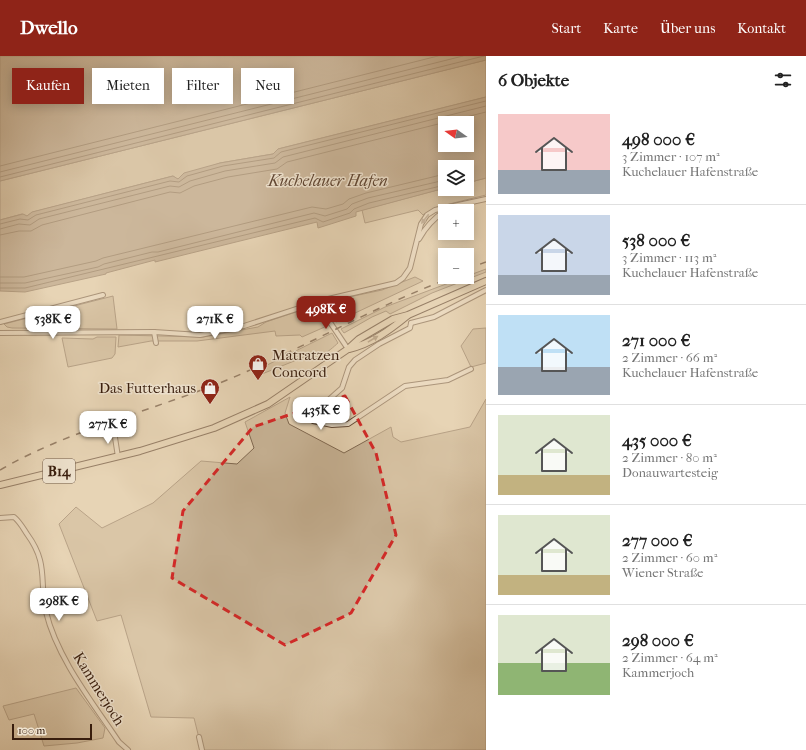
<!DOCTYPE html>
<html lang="de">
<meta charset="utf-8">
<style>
body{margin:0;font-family:"IM FELL French Canon",serif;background:#f2f2f2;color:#222;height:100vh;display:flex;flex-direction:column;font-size:15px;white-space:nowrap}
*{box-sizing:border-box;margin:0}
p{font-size:13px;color:#767676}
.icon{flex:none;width:22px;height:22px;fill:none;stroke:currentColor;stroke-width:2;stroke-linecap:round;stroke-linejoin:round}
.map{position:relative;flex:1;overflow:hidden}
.sheet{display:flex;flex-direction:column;background:#fff;width:320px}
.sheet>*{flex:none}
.hud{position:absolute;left:12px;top:12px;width:380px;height:36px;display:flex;gap:8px}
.needle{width:26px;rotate:284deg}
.controls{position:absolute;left:438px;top:60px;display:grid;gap:8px}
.controls a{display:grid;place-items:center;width:36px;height:36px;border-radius:0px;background:#fff;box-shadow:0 2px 10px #0003;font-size:20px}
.scale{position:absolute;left:12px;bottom:10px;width:80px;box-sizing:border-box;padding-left:4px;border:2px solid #381d0d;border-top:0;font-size:11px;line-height:14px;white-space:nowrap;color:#381d0d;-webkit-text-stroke:3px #efe3cf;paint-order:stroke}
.price{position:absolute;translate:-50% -34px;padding:0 9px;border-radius:8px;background:#fff;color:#222;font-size:13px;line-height:26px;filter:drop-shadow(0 1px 2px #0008)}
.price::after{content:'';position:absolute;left:50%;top:24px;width:12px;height:9px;margin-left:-6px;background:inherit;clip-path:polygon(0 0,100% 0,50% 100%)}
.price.current{background:#8f2418;color:#fff}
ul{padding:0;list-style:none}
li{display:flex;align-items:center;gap:12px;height:100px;padding:0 12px}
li+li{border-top:1px solid #e0e0e0}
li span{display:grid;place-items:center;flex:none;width:112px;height:80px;border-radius:0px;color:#555}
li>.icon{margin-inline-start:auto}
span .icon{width:48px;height:48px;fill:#fffc;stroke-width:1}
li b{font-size:17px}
h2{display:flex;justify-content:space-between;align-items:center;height:48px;padding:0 12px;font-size:17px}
.pill{padding:0 14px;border-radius:0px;background:#fff;box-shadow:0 2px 10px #0003;font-size:14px;line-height:36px}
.pill.current{background:#8f2418;color:#fff}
header{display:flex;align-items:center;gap:24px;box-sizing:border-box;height:56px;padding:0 20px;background:#8f2418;color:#fff}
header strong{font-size:19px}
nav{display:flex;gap:22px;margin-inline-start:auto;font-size:14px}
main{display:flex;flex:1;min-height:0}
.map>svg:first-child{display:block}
.green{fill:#c9b598;stroke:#806952}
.water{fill:#ac967c;stroke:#7e6650;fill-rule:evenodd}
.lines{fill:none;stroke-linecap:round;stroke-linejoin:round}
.shore{stroke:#725a44;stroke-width:1}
.street-casing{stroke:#644b37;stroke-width:6}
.primary-casing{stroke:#381d0d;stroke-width:8}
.street{stroke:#efe3cf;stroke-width:4}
.primary{stroke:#e7d4b5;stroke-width:6}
.rail{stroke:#381d0d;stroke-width:1.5;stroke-dasharray:7 7;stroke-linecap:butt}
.oneway{fill:#9d8a78}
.oneway2{fill:#907861}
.marked{fill:none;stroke:#d62828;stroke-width:3;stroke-dasharray:8 5;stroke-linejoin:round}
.labels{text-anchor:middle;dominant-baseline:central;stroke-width:3;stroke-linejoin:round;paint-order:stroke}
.shield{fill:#efe3cf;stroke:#6f5847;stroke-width:1}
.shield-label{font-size:14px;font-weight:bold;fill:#381d0d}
.poi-label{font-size:15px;fill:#381d0d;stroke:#efe3cf;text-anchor:start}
.street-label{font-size:15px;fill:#381d0d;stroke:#efe3cf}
.water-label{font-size:16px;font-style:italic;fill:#614734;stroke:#efe3cf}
</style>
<header>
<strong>Dwello</strong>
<nav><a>Start</a><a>Karte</a><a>Über uns</a><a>Kontakt</a></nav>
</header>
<main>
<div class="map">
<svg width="486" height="694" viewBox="0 0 486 694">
<rect width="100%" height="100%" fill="#e7d4b5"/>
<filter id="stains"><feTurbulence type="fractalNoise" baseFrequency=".005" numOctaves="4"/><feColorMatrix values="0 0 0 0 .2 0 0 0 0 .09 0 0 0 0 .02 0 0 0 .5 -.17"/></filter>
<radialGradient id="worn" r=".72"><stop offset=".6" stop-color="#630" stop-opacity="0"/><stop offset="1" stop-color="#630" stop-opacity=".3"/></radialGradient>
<g class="green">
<polygon points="486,4 486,41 278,93 273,98 220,107 177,123 173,120 33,156 27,160 22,158 0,164 0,125"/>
<polygon points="486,122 486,139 437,151 423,159 418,154 365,167 362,154 445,132 467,133 467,127"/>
<polygon points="486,213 486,216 432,237 390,258 386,255 372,261 344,277 341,273 385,251"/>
<polygon points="415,221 423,225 336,266 328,255 328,252 349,241 382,234"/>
<polygon points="113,240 117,273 12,272 7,271 4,268"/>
<polygon points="308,252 319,257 327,270 302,281 300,279 276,280 275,275 197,285 151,285 118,291 119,279 203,281 258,271 266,266"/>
<polygon points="486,272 486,307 471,311 461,290 473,273"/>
<path d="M332,277L338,287C329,295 317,306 304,301L257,320V314Z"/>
<polygon points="97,281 116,281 115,298 112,302 68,311 62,282 93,283"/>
<polygon points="290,341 285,357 289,368 344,397 391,371 393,381 401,386 470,371 486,343 486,694 202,694 194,662 151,661 121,559 97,565 59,468 76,451 102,472 153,447 201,405 237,408 254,392 245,366"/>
<polygon points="76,632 105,672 103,682 77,687 44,690 34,658 9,664 3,650"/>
</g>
<g class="water">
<polygon points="0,0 486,0 486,4 0,125"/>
<path d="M486,41V122L467,127V111H445V132L356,156V160L318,172L317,166L155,206V204L106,217V218L25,236L0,235V164L23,158L27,160L32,156L173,120L178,123L184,117L220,107L273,98L278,93ZM445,67H467V89H445Z"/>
</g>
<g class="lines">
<g class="shore">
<polyline points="0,110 438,0"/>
<polyline points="0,116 463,0"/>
<polyline points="0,121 484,0"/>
<polyline points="0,168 20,163 28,164 36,159 170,125 179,126 187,120 223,110 274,102 281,96 486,45"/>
<polyline points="0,173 19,168 30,169 39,163 170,130 179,131 190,125 225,115 275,107 283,101 486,50"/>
<polyline points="0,179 19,175 31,175 42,169 170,136 180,137 194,130 228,121 277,113 287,106 486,56"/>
<polyline points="0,221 24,221 96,205 103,202 312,151 326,153 343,148 349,143 366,137 445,118"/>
<polyline points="0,227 25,227 98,211 104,208 152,196 158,196 314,157 325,160 347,153 352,148 368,142 445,124"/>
<polyline points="0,232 25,232 315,162 323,166 350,157 354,153 369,147 445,129"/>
</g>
<defs>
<g id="street">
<path d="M419,183C426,170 434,162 446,154"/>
<polyline points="317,247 348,293"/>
<polyline points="0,266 103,239"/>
<polyline points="411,267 410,272 379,288 355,304 349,311 342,332 324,348 313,361 313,365 332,369 348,368 405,330 448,324 471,313"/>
<polyline points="411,267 434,261 486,234"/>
<polyline points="154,276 156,287"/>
<polyline points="0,277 154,276 200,279 244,270 324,244 396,227 403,222 410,212 421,168 427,159 435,154 486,143"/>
<polyline points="114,375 118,401"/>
<path d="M0,462L14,461C20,466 23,472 27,478C49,508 39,524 46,556C57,602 93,647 119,686L128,694"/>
<polyline points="199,681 202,694"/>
</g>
<g id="primary">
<path d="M349,293C371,288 390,274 407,260"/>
<polyline points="0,429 140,395 214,372 268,348 348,293 359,283 393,263 408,259 486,225"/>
</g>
</defs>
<use href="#street" class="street-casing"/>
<use href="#primary" class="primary-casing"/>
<use href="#street" class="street"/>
<use href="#primary" class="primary"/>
<g class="rail">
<polyline points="467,213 486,206"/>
<path d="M0,414C71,373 152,355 227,324C304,292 375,250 453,221"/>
</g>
</g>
<defs><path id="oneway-solid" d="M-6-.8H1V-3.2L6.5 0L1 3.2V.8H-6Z"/></defs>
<use class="oneway" href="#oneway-solid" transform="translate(425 163) rotate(128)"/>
<use class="oneway2" href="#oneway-solid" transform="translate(373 283) rotate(-31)"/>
<path d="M0 0H486V694H0ZM345,340L376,397L396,479L351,557L285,589L172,522L183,455L253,371Z" fill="#e7d4b5" fill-opacity=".55" fill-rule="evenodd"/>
<path class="marked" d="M345,340L376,397L396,479L351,557L285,589L172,522L183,455L253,371Z"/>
<defs>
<symbol id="shop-pin" viewBox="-11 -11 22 30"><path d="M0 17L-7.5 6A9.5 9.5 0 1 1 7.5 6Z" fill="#8f2418" stroke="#efe3cf"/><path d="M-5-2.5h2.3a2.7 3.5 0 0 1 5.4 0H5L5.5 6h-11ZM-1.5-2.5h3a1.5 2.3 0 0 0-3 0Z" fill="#fff"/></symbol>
</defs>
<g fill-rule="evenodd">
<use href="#shop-pin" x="247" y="297" width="22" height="30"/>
<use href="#shop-pin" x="199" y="321" width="22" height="30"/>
</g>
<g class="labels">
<rect class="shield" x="43" y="403" width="32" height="24" rx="3"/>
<g class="shield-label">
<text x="59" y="415">B14</text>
</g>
<g class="poi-label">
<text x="272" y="299">Matratzen<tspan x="272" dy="17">Concord</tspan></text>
<text x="196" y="332" text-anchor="end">Das Futterhaus</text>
</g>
<g class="street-label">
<text transform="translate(99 633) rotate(58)">Kammerjoch</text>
</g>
<g class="water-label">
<text x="328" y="124">Kuchelauer Hafen</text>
</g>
</g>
<rect width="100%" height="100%" filter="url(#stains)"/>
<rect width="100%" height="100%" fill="url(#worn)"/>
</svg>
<div class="controls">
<a><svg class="needle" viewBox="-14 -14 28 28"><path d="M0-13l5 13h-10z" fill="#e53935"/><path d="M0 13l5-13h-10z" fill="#767676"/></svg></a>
<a><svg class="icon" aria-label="layers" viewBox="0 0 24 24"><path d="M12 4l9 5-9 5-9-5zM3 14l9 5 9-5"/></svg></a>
<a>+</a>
<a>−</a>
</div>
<div class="scale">100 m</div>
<b class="price current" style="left:326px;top:274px">498K €</b>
<b class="price" style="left:53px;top:284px">538K €</b>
<b class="price" style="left:215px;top:284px">271K €</b>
<b class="price" style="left:321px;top:375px">435K €</b>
<b class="price" style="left:108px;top:389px">277K €</b>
<b class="price" style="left:59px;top:566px">298K €</b>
<div class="hud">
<a class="pill current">Kaufen</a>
<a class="pill">Mieten</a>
<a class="pill">Filter</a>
<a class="pill">Neu</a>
</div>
</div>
<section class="sheet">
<h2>6 Objekte<svg class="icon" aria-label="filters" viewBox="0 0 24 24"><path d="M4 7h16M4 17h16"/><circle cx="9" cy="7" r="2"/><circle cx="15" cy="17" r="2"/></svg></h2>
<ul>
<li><span style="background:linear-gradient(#f6c9c9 70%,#9aa5b1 0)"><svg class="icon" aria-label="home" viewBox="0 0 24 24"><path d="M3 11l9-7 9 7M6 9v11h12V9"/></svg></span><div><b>498 000 €</b><p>3 Zimmer · 107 m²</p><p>Kuchelauer Hafenstraße</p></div></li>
<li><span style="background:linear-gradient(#c9d6e8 75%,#9aa5b1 0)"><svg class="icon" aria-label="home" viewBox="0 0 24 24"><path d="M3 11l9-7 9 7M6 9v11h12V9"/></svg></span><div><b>538 000 €</b><p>3 Zimmer · 113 m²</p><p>Kuchelauer Hafenstraße</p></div></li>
<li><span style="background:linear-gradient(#bfe0f5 65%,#9aa5b1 0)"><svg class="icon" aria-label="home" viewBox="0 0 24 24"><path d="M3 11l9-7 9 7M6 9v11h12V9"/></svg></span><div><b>271 000 €</b><p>2 Zimmer · 66 m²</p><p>Kuchelauer Hafenstraße</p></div></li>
<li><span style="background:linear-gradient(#dfe7d0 75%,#c2b280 0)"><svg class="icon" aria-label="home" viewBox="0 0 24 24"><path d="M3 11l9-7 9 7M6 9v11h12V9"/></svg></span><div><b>435 000 €</b><p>2 Zimmer · 80 m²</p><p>Donauwartesteig</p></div></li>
<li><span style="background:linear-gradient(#dfe7d0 75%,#c2b280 0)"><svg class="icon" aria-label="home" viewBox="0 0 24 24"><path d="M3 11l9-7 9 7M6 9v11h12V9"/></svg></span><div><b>277 000 €</b><p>2 Zimmer · 60 m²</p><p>Wiener Straße</p></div></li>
<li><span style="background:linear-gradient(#dfe7d0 60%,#8fb573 0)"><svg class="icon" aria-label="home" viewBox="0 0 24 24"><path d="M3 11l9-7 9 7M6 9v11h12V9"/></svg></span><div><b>298 000 €</b><p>2 Zimmer · 64 m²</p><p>Kammerjoch</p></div></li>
</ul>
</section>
</main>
